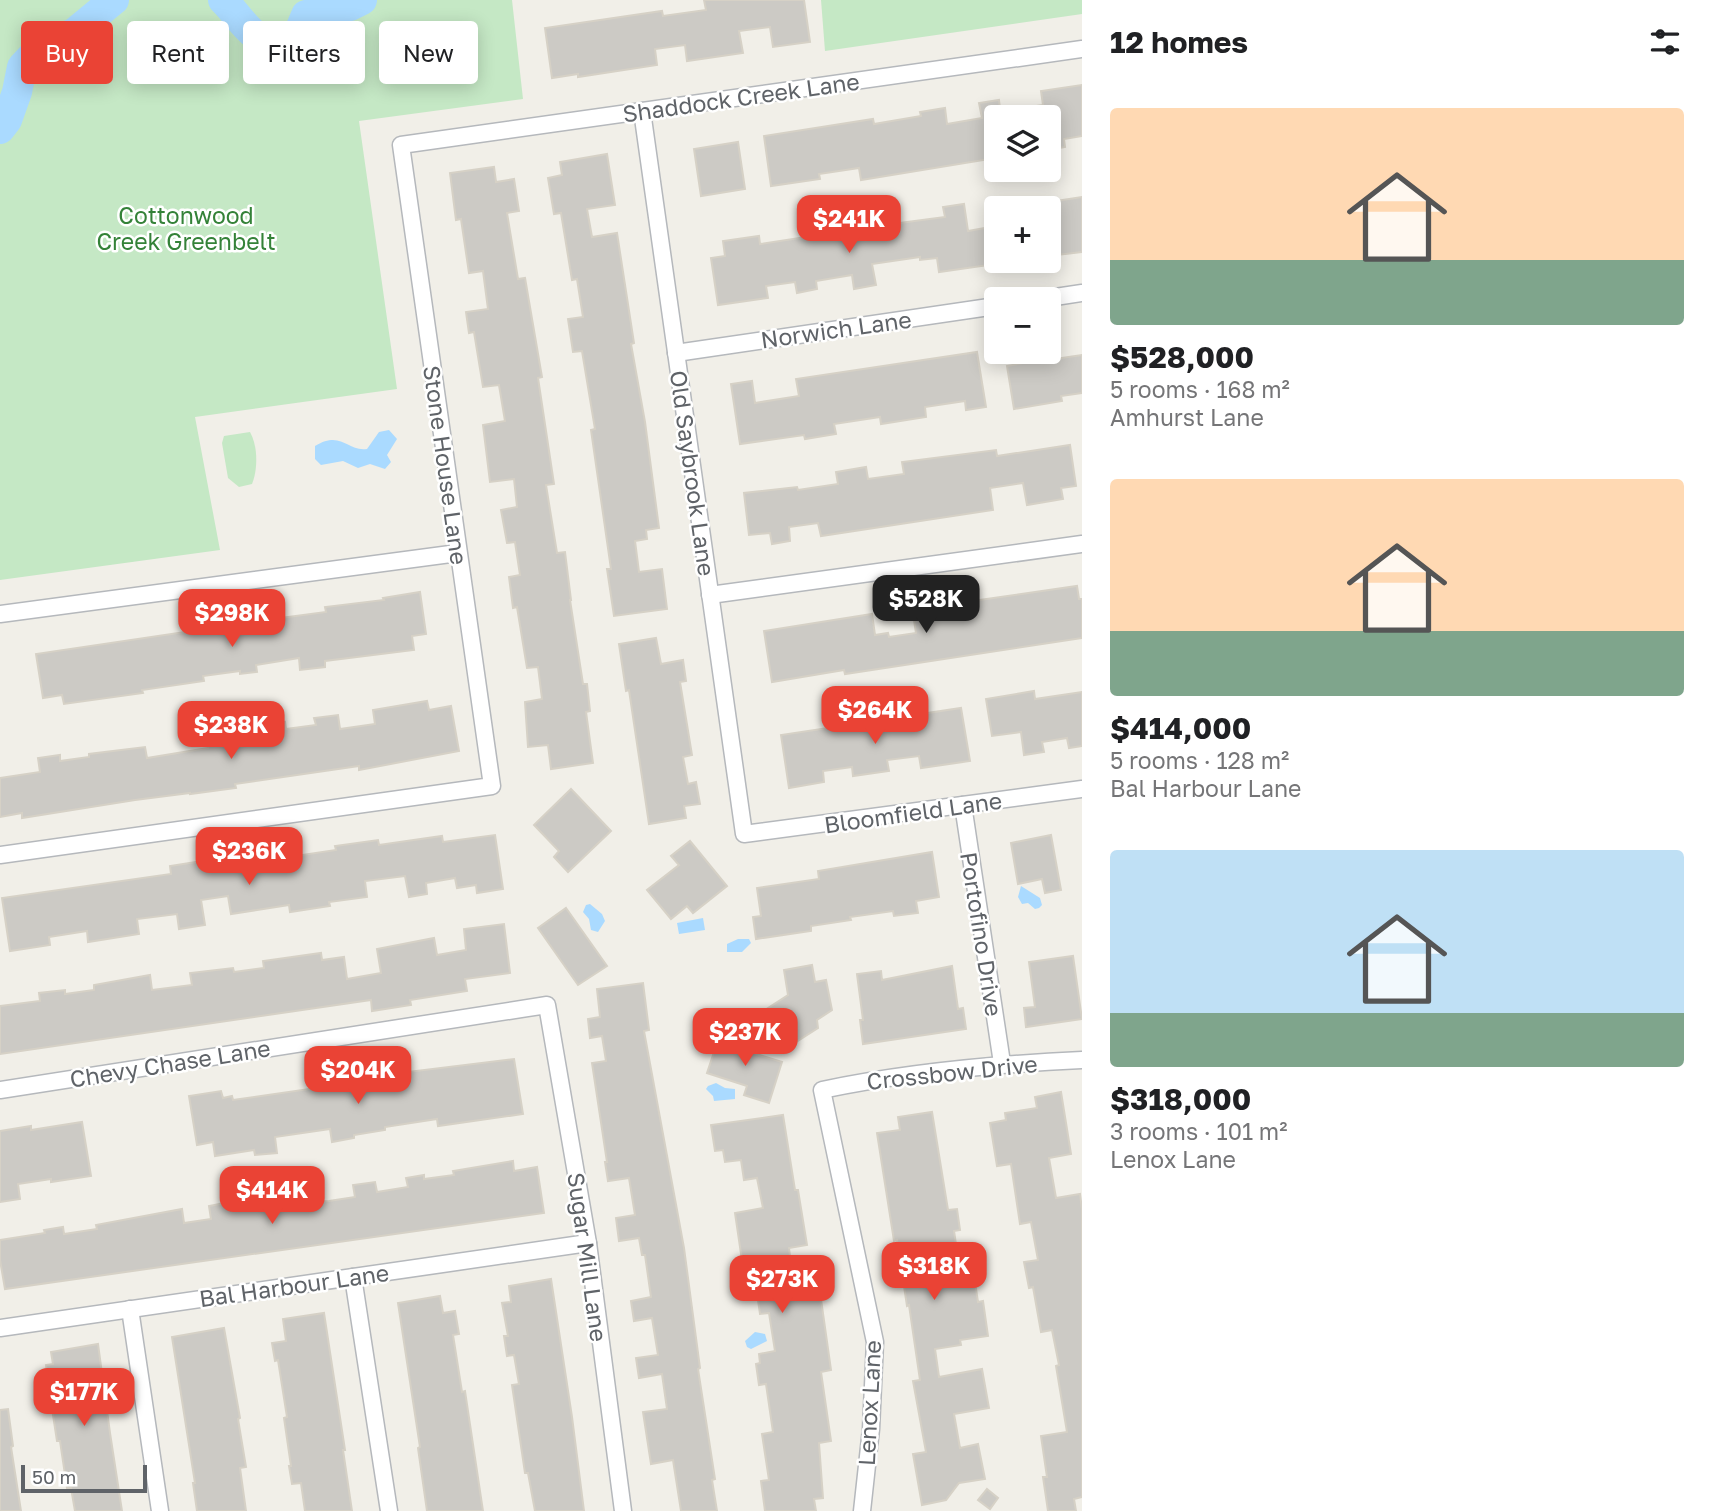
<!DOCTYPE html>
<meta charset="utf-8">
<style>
body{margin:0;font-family:"Golos Text",sans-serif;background:#f6f6f6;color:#202124;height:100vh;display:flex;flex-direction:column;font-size:26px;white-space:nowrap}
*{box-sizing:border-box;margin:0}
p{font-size:23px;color:#757577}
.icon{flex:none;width:38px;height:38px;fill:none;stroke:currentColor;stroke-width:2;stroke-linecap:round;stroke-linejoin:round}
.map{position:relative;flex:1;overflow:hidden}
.panel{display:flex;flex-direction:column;background:#fff;width:630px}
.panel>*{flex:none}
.guide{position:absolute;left:21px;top:21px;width:665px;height:63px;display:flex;gap:14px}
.controls{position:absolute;left:984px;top:105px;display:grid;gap:14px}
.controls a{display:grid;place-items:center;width:77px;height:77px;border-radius:7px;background:#fff;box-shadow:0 4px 18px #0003;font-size:35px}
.scale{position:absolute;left:21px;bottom:18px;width:126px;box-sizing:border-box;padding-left:7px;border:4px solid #5f6368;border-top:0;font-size:19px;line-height:24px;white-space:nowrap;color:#5f6368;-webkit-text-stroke:5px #fff;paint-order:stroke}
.price{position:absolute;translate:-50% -60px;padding:0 16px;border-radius:14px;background:#ea4335;color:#fff;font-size:23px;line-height:46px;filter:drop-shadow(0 2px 4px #0008)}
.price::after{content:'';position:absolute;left:50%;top:42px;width:21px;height:16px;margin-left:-10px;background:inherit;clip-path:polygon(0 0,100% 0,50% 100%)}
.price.selected{background:#222;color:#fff}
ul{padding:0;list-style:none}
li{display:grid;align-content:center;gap:14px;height:371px;padding:0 28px}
li span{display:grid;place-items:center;height:217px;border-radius:7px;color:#555}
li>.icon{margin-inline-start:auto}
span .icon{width:126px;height:126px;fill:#fffc;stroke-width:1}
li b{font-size:30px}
h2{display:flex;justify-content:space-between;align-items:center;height:84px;padding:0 28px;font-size:30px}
.chip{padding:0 24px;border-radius:7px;background:#fff;box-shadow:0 4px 18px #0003;font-size:24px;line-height:63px}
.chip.selected{background:#ea4335;color:#fff}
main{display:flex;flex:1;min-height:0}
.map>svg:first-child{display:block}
.green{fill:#c5e8c5}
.water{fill:#aadaff}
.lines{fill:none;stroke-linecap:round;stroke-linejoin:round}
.river{stroke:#aadaff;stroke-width:30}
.building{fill:#cccac5;stroke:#d6d1c6;stroke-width:2}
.street-casing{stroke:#b5b8bc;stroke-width:19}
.street{stroke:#fff;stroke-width:16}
.labels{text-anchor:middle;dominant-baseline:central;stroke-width:5;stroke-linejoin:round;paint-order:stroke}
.street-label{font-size:23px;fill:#5f6368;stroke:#fff}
.park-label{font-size:23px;fill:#348238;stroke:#fff}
</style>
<main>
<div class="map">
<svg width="1082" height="1511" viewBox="0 0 1082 1511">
<rect width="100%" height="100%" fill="#f1efe8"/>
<g class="green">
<polygon points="0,0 512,0 523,99 359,121 397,389 195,417 220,550 0,580"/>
<polygon points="821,0 1082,0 1082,14 825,51"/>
<path d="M250,432C258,446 258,469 252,484L239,487L228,478L222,443L224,436Z"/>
</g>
<g class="water">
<path d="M389,430L397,439L387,455L391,462L385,469L370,464L358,468L343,461L321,465L315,459V446C342,430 347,452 367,449L379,432Z"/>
<polygon points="1021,886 1040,898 1042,905 1039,908 1035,909 1028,903 1022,904 1018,897"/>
<polygon points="590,904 602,914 605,921 598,932 591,930 589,919 583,912 586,905"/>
<polygon points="703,918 705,930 679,934 677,923"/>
<polygon points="738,939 749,939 751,943 742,952 727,952 727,944"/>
<polygon points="716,1083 725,1088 735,1089 735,1099 714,1101 713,1096 706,1089 708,1086"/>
<polygon points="755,1332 765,1334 767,1341 751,1349 747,1347 745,1341"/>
</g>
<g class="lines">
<g class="river">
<path d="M223,0C238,14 253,44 276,42C283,41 291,37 298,34L306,15L350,6L362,0"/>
<polyline points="0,129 7,120 17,92 22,67 36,52 75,32 114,0"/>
</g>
</g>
<g class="building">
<polygon points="704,0 804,0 810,42 773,47 770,27 739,31 743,53 687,61 685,45 655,49 657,65 578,77 578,74 552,78 545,28 662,11 663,16 706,10"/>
<polygon points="1082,85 1082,136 1064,139 1065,147 1048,150 1048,117 1016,117 1016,109 1043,105 1041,91"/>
<polygon points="999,100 1001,117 996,117 996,158 861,180 859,168 819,174 820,179 771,186 764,136 873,119 874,124 921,116 920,112 945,108 947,124 982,118 979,103"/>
<polygon points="738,142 745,189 701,196 694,149"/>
<polygon points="607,154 615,205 587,209 592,237 617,233 634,343 631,344 645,422 659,528 646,530 647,539 635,541 639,572 662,569 667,609 614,616 607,569 611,569 591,430 595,429 582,351 573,352 568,319 583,317 577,279 572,280 561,213 554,214 548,178 562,175 560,162"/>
<polygon points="494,167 496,182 514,179 519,211 507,213 518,279 525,278 542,377 538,378 554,484 546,485 557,553 565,552 571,600 570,600 583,684 587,684 590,711 586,712 593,763 551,769 548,745 528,747 525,702 542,699 538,667 527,668 517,607 513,608 509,577 520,575 515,542 507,543 501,510 517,507 514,479 490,482 483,425 505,421 499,385 483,387 474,332 469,333 466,312 488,309 483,271 469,273 461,219 456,220 450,173"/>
<polygon points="1082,197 1082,252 1057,255 1049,202"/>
<polygon points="964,204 968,231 996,226 996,264 939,272 937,258 920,260 920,257 872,264 876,285 854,289 852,275 816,281 817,289 797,293 795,282 766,286 768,298 718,305 711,258 725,256 723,241 759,236 760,244 845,231 845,227 892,220 892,224 945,217 943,207"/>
<polygon points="977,352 986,407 966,410 965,401 925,407 926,417 881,424 880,417 834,424 836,434 805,439 804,435 740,444 731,384 752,381 755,403 799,396 796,379"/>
<polygon points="1032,352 1053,352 1055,359 1082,355 1082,393 1061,396 1062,401 1014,409 1007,366 1034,361"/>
<polygon points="1070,445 1076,486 1061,488 1063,499 1027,505 1023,483 990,488 993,510 821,536 818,523 789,527 790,541 772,544 770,533 749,535 744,493 797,487 798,490 838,484 836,472 866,467 868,479 904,474 902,462 996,450 997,456"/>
<polygon points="1077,586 1079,599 1082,599 1082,638 845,674 844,670 772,682 764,631 872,614 875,635 888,633 889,637 916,633 912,607 932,604 933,610 973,604 972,601"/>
<polygon points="420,592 426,634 412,636 414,650 325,661 325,667 300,670 299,658 256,665 257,672 240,674 240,671 203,676 204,681 142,690 143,693 64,704 62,695 43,698 36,654 212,628 211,623 250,618 250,622 326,612 325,607 384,600 383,598"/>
<polygon points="656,638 661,664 683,660 686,681 680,682 692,755 683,757 688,784 696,782 700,804 684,806 686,818 649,824 629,690 626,691 619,644"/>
<polygon points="1034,691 1035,699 1082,692 1082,746 1069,748 1067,738 1042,742 1044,752 1024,755 1021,732 992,736 986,699"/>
<polygon points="427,701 429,710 451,706 459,751 359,770 359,766 235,784 236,788 190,794 190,793 135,800 22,818 22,813 0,817 0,778 40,772 38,758 60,755 60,761 89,757 89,754 145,747 147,758 208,748 206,736 227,733 228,739 260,734 259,726 285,722 286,729 316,725 314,718 338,715 340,729 375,724 373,710"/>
<polygon points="961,708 970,761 921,768 919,756 887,760 889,771 853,776 852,767 823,771 824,782 789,788 781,735"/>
<polygon points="571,789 611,831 568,872 554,857 559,851 534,825"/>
<polygon points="495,835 503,889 477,893 476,885 457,888 455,878 426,883 427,894 409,897 405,876 365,881 367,897 329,902 330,906 290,912 289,905 231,914 228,896 201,900 205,925 179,929 177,914 137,919 139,934 88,942 87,931 49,937 50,945 10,951 2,898 171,874 170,866 209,860 210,865 268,856 269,860 336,850 335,846 378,840 379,845 442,836 443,842"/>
<polygon points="1051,835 1061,890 1045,893 1042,879 1018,884 1011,843"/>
<polygon points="690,841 727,886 693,913 687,906 671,919 647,890 679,865 671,856"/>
<polygon points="932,852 939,897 916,901 918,913 894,916 893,911 850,917 851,920 811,926 811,931 756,939 753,917 761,916 757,888 819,879 818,871"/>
<polygon points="566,908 607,966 578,985 538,928"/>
<polygon points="504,924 510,973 465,979 467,991 410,1000 411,1005 372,1011 371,1000 0,1054 0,1006 40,1001 39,993 65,990 65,994 94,990 94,985 150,975 152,990 192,985 190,973 233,968 234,972 264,968 263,961 321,953 322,960 344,957 347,979 381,973 377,949 434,938 437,955 466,950 464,929"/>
<polygon points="1073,956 1082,1019 1026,1027 1024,1008 1035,1007 1029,962"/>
<polygon points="812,965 815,982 826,980 832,1010 817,1020 818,1028 785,1049 762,1012 788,995 784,970"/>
<polygon points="952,966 958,1009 963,1008 966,1029 863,1044 860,1020 863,1020 857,974 881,971 882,980"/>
<polygon points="643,983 649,1030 644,1031 684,1248 700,1368 698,1369 715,1479 712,1480 717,1511 681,1511 673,1460 651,1464 643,1412 667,1409 662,1374 639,1378 636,1358 658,1355 652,1318 634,1321 631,1301 651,1297 645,1255 642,1255 639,1238 619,1241 616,1218 635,1215 629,1178 608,1181 605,1162 607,1162 592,1063 606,1061 602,1036 590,1038 588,1019 600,1017 597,989"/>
<polygon points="720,1034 752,1044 750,1052 782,1062 769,1103 744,1095 747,1086 707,1073"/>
<polygon points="514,1059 523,1114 438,1126 437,1119 385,1127 385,1130 354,1135 354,1138 332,1142 330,1129 275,1137 277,1153 255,1155 254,1150 215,1156 213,1142 197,1145 189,1096 221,1091 223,1098 232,1096 233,1100 351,1083 350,1076 399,1069 400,1073"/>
<polygon points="1061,1092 1071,1154 1049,1158 1056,1198 1080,1194 1082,1209 1082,1497 1074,1499 1076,1511 1048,1511 1043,1477 1047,1477 1041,1436 1067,1432 1056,1366 1059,1365 1052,1330 1041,1332 1033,1287 1029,1288 1024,1262 1038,1260 1031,1222 1020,1224 1011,1164 997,1166 990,1123 1006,1120 1005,1113 1037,1108 1035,1097"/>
<polygon points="932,1112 948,1210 957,1209 960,1230 954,1231 959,1264 972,1262 978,1302 983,1301 988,1336 960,1340 961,1345 935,1349 939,1377 982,1369 989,1408 954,1414 960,1448 978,1444 985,1479 959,1483 946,1500 922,1505 913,1454 926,1452 913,1381 920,1380 909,1305 907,1306 897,1240 894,1241 877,1133 900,1130 898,1117"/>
<polygon points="783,1115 795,1190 798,1190 807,1245 789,1248 794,1288 819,1285 831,1370 821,1372 831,1441 819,1443 823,1498 814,1499 816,1511 765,1511 761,1481 769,1480 762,1434 773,1432 766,1384 759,1385 756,1364 760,1363 759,1354 775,1351 769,1313 760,1314 755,1279 745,1281 735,1213 763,1208 757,1178 744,1180 741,1160 725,1162 723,1150 715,1151 711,1125"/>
<polygon points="82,1122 91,1176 51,1182 51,1179 18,1184 20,1199 0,1202 0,1131 31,1126 31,1130"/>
<polygon points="513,1161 514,1171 537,1167 544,1213 5,1289 0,1260 0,1240 45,1233 44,1230 63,1227 64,1234 97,1229 96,1225 182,1209 184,1223 211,1219 209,1206 230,1202 232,1211 262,1206 261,1199 279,1196 279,1199 316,1193 317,1202 329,1201 355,1197 353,1185 375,1182 377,1192 408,1187 406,1178 424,1175 424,1179 454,1175 453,1171"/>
<polygon points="551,1279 572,1417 584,1511 535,1511 528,1473 525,1473 512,1385 519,1384 514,1355 507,1356 504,1336 508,1336 502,1303 511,1302 509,1286"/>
<polygon points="440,1296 443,1313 455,1311 459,1334 453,1335 462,1392 465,1391 483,1511 427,1511 418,1448 420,1447 398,1303"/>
<polygon points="324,1313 345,1450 343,1450 352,1511 305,1511 301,1483 292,1484 289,1466 291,1466 284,1418 287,1417 278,1360 275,1361 272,1343 286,1341 283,1319"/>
<polygon points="224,1328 240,1418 238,1419 246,1467 240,1468 246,1511 197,1511 193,1483 195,1483 172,1337"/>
<polygon points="98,1344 110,1433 122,1511 75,1511 71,1488 67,1488 60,1441 57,1441 53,1415 46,1365 53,1364 51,1352"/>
<polygon points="8,1409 13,1446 11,1447 21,1511 0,1511 0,1410"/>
<polygon points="987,1489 998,1498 990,1509 978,1500"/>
</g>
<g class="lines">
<defs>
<g id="street">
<polyline points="642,111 744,834 1082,789"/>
<polyline points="1042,299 1082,293"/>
<polyline points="676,353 996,306"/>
<polyline points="710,595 1082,544"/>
<polyline points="0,614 458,553"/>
<polyline points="963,805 1002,1063"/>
<polyline points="0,855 492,786 401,145 1082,49"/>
<polyline points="0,1090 547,1005 588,1243 623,1511"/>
<polyline points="353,1277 389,1511"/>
<polyline points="130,1309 160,1511"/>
<polyline points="0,1328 588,1243"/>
<path d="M862,1511L871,1429L875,1342L822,1090C908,1072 995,1064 1082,1060"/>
</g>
</defs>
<use href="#street" class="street-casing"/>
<use href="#street" class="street"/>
</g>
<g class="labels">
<g class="street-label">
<text transform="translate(741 97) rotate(-8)">Shaddock Creek Lane</text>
<text transform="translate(836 329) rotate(-8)">Norwich Lane</text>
<text transform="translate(446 465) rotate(82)">Stone House Lane</text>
<text transform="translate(693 473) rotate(82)">Old Saybrook Lane</text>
<text transform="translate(913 812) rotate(-8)">Bloomfield Lane</text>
<text transform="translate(982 934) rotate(81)">Portofino Drive</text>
<text transform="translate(170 1063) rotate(-9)">Chevy Chase Lane</text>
<text transform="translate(952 1072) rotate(-6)">Crossbow Drive</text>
<text transform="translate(588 1257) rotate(82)">Sugar Mill Lane</text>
<text transform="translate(294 1285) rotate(-8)">Bal Harbour Lane</text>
<text transform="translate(869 1403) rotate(-87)">Lenox Lane</text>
</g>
<g class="park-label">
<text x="186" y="215">Cottonwood<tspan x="186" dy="26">Creek Greenbelt</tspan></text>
</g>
</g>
</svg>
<div class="controls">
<a><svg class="icon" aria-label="layers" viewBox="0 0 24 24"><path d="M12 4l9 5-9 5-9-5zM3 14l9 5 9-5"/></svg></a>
<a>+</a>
<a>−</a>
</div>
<div class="scale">50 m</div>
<b class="price" style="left:849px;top:255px">$241K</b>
<b class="price selected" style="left:926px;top:635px">$528K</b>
<b class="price" style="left:232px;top:649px">$298K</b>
<b class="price" style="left:875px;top:746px">$264K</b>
<b class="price" style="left:231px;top:761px">$238K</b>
<b class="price" style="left:249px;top:887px">$236K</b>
<b class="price" style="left:745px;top:1068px">$237K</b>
<b class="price" style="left:358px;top:1106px">$204K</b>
<b class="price" style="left:272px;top:1226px">$414K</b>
<b class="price" style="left:934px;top:1302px">$318K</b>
<b class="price" style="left:782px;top:1315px">$273K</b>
<b class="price" style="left:84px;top:1428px">$177K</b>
<div class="guide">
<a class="chip selected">Buy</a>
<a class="chip">Rent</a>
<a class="chip">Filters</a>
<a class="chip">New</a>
</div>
</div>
<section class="panel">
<h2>12 homes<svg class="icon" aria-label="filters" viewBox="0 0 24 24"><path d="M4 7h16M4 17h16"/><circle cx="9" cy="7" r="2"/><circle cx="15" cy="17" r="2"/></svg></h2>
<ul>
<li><span style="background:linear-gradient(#ffd9b3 70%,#7fa58c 0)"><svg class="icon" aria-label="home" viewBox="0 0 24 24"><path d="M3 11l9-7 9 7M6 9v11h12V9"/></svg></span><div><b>$528,000</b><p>5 rooms · 168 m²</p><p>Amhurst Lane</p></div></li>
<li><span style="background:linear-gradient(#ffd9b3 70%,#7fa58c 0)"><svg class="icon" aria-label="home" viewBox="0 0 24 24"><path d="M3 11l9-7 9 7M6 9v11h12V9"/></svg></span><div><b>$414,000</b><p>5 rooms · 128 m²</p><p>Bal Harbour Lane</p></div></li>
<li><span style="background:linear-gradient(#bfe0f5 75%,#7fa58c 0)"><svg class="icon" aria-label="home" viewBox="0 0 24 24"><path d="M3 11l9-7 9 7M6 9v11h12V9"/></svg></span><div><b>$318,000</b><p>3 rooms · 101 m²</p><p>Lenox Lane</p></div></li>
</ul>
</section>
</main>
